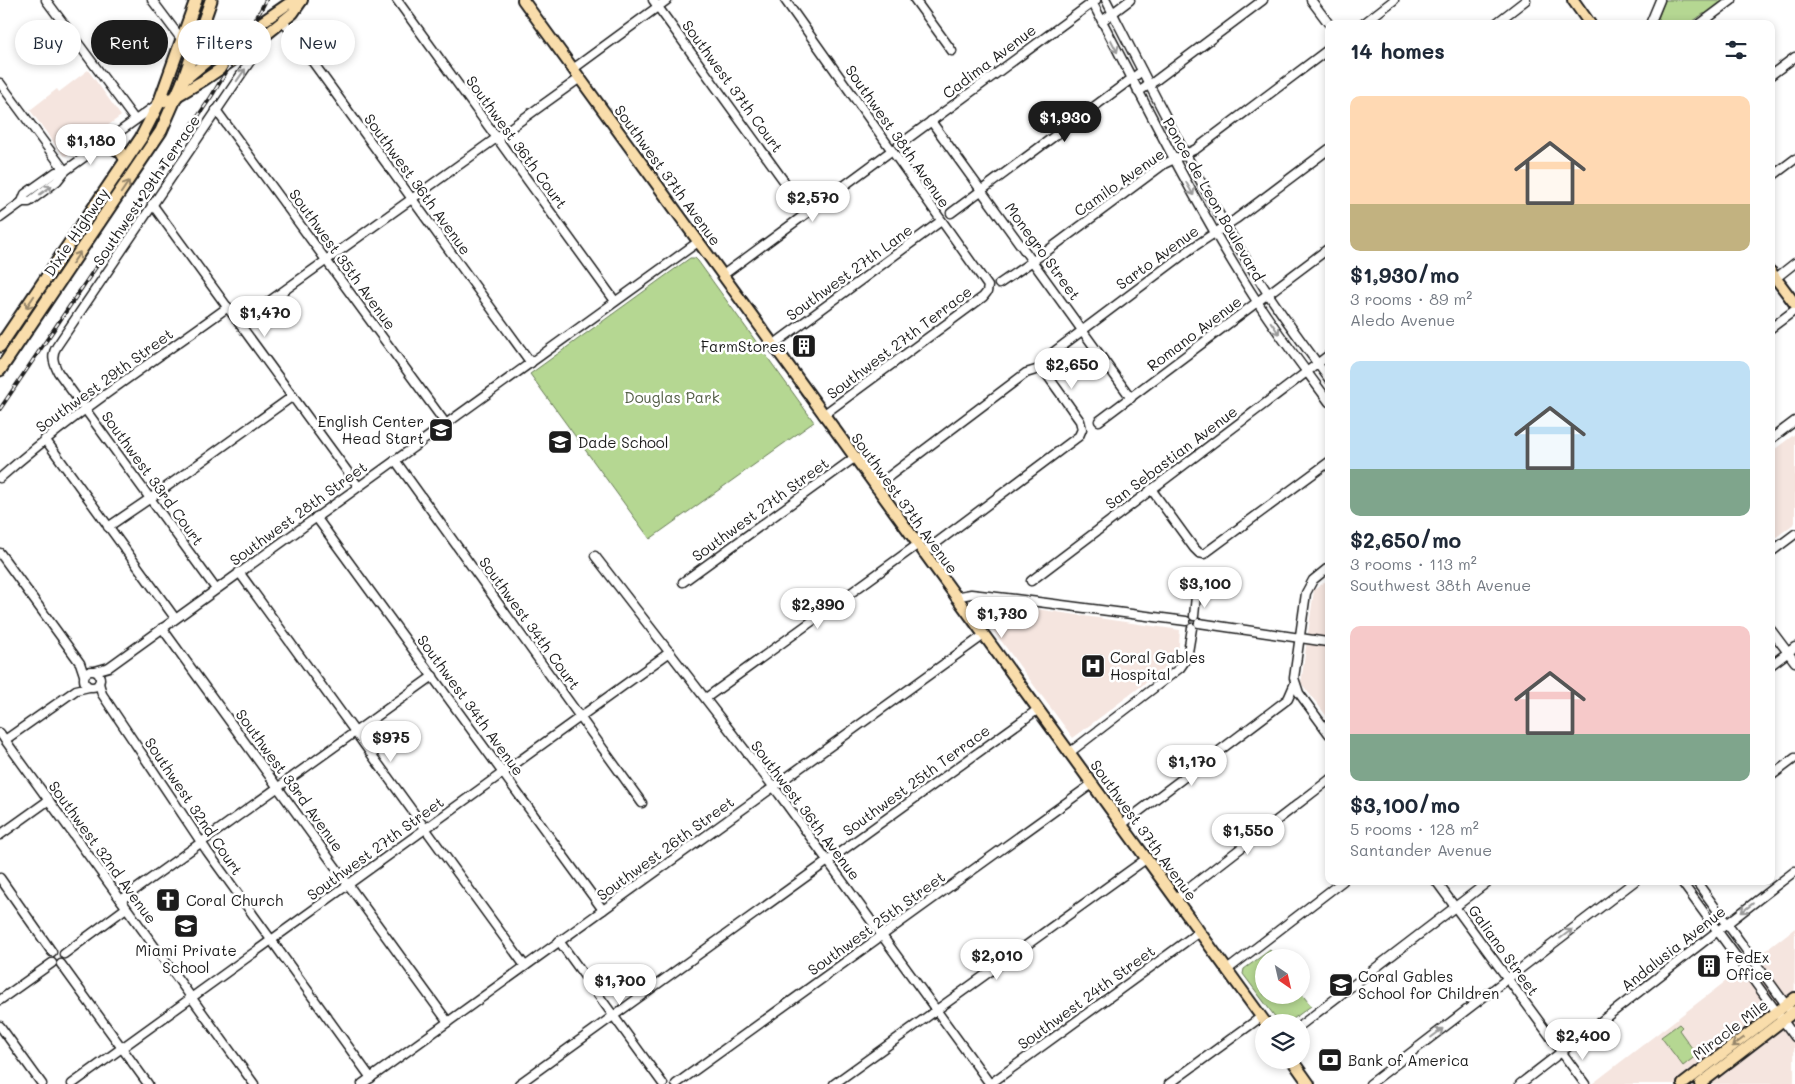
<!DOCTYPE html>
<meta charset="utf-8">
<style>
body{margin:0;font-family:Mali,sans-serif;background:#f2f2f3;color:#1f2937;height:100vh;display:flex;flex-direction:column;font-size:19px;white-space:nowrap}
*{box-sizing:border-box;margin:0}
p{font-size:16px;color:#747a83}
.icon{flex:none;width:28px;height:28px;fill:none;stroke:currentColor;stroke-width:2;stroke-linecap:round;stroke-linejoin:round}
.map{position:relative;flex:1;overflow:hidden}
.panel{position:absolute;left:1325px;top:20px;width:450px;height:865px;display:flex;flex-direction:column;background:#fff;border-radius:10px;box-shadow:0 2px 8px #0003}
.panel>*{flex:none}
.top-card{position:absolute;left:15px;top:20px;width:475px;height:45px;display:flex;gap:10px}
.needle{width:32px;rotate:146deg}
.controls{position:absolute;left:1255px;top:949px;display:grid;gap:10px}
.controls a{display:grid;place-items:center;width:55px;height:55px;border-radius:50%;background:#fff;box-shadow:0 2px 8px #0003;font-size:25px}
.price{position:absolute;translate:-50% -42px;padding:0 11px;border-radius:18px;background:#fff;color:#222;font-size:16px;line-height:32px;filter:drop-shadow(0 1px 2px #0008)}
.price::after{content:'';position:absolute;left:50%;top:30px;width:15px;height:11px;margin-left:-8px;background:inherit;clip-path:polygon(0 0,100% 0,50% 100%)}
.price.current{background:#1c1c1c;color:#fff}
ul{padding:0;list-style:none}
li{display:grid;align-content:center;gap:10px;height:265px;padding:0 25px}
li span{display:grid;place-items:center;height:155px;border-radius:10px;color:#555}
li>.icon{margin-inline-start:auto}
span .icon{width:90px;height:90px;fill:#fffc;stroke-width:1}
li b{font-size:21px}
h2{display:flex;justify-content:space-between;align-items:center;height:60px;padding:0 25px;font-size:21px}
.chip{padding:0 18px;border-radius:22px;background:#fff;box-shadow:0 2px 8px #0003;font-size:18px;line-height:45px}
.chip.current{background:#1c1c1c;color:#fff}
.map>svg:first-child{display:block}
.built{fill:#f5e5df}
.green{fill:#b5d792;stroke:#687a57}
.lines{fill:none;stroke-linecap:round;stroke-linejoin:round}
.minor-casing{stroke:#1c1c1c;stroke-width:11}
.major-casing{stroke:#1c1c1c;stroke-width:14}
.highway-casing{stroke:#1c1c1c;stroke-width:15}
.minor{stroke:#fff;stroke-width:8}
.major{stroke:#f9ddab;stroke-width:10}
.highway{stroke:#f9ddab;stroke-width:11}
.rail-casing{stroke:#1c1c1c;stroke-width:4}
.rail{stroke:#fff;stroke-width:2;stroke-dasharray:5.5;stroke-linecap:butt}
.oneway{stroke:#999}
.oneway2{stroke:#96866b}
.labels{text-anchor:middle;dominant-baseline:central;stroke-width:5;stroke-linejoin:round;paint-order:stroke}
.street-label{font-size:15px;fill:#1c1c1c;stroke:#fff}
.poi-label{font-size:15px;fill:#1c1c1c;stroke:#fff;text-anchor:start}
.park-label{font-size:15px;fill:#525d45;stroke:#fff}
</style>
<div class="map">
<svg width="1795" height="1084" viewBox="0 0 1795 1084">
<rect width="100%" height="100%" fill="#fff"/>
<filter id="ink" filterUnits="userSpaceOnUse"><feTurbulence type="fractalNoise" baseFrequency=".02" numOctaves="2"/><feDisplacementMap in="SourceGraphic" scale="10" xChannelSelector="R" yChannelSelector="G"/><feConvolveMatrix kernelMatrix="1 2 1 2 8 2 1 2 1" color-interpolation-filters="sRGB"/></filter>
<g filter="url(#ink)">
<g class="built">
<polygon points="88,70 121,116 66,156 63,155 30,110 57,89 59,92"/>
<polygon points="1795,434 1795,523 1771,541 1771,452"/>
<polygon points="1329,579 1329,719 1301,683 1314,590"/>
<polygon points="983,604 1036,609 1180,630 1178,658 1073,738 979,611 979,605"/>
<polygon points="1795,928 1794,1084 1592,1084"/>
</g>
<g class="green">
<polygon points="1665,0 1725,0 1708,13 1703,14 1689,24 1656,24"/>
<polygon points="690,258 695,258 698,261 814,422 650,539 530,374"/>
<polygon points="1270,950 1275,957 1264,958 1264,995 1301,995 1301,993 1311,1006 1289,1022 1279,1022 1243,974 1244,969"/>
<polygon points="1679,1024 1682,1027 1679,1030 1697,1055 1683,1066 1661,1037"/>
</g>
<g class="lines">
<defs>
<g id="minor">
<polyline points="46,0 135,120"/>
<polyline points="152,0 182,40"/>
<polyline points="397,0 615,301"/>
<polyline points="653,0 807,213"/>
<polyline points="785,0 988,286 987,292 983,297 823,415"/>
<polyline points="915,0 952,51"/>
<path d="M1091,0C1145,102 1195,206 1258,303C1280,337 1305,369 1329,402"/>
<path d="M1106,0C1156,98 1205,197 1265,289C1285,320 1307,349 1329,379"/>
<polyline points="1311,0 1329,24"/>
<polyline points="283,21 531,363"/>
<polyline points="1102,21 1130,0"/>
<polyline points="1363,24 1394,0"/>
<polyline points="1495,24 1526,0"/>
<polyline points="1650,24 1660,0"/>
<polyline points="1700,24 1732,0"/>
<polyline points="573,69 667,0"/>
<polyline points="1771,75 1795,57"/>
<polyline points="0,83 65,171"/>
<polyline points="1138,92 1155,81 1263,0"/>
<polyline points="216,110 446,424"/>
<polyline points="931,121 1131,398"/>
<polyline points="899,145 1096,0"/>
<polyline points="1771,177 1795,159"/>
<polyline points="22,202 25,194 56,172 65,171"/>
<polyline points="152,204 358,486"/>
<polyline points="951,213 1142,71"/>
<polyline points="0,218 22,202 29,202 57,181 65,171 155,106"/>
<polyline points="723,275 891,151"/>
<polyline points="1776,278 1795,263"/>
<polyline points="999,284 1043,254 1164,164 1196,149 1329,49"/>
<polyline points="239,323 580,78"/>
<polyline points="1771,328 1795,310"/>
<polyline points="773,345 941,221"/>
<polyline points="1051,354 1192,248 1236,219 1329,149"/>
<polyline points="1099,421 1329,248"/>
<polyline points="45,439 175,618"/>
<polyline points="1771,439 1795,421"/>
<polyline points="395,460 642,803"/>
<path d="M0,478C71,415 151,363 228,307"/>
<polyline points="875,487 1026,373 1039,369 1045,372 1080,421 1082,429 1079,436 923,553"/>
<polyline points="1151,489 1194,548 1199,553 1204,554 1329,462"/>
<polyline points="316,517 603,910"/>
<polyline points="108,527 158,493 293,396"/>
<polyline points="1771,552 1795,534"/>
<polyline points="0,553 80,663 84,675"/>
<polyline points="595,556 779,794 990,1084"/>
<polyline points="1329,567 1313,580 1306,593 1294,678 1299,693 1329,734"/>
<polyline points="239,572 525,966"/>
<polyline points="1031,581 1329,355"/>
<polyline points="683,582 854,458"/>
<path d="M216,589L58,372C53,362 51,355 57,346L255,54L262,39"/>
<polyline points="955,597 971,594 1015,599 1186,621"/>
<polyline points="1194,616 1198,576"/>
<polyline points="1199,623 1327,642"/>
<polyline points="162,628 448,1022"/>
<polyline points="1771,630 1795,662"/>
<polyline points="1771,665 1795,647"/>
<circle cx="92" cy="679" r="8"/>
<polyline points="95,671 109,667 698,242"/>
<polyline points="99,683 102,694 207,851 371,1078"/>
<polyline points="706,698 917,545"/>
<polyline points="0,733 254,1084"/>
<polyline points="5,740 76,690 89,687"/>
<polyline points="1069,753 1180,668 1187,658 1192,628"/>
<polyline points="1771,776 1795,758"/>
<polyline points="1121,825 1288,699 1295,683"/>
<polyline points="0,835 49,800"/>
<polyline points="0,878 52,952"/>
<polyline points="1436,881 1585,1084"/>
<polyline points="1681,881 1795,1037"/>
<polyline points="1696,881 1789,1009"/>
<polyline points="1175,899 1329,780"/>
<polyline points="121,900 433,676"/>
<polyline points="559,941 663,1084"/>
<polyline points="64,954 126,908"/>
<polyline points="61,964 148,1084"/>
<polyline points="1227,970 1343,881"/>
<polyline points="0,1000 52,963"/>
<polyline points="1301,1025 1489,881"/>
<polyline points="0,1026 42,1084"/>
<polyline points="72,1084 670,652"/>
<polyline points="362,1084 984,635"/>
<polyline points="519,1084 1037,710"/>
<polyline points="676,1084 1092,784"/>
<polyline points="834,1084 1146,859"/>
<polyline points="990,1084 1199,932"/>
<polyline points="1169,1084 1261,1017"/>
<polyline points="1370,1084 1635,881"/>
<polyline points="1520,1084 1795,871"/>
</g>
<g id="major">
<polyline points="523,0 1265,1022"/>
<polyline points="1573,0 1590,24"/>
<polyline points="182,82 212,57 288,4 301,1"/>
<polyline points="159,103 177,96 204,80 242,54 293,13 302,0"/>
<polyline points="1771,272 1795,304"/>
<polyline points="1292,1060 1309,1084"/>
<polyline points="1683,1084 1795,998"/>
<polyline points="1700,1084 1795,1011"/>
</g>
<g id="highway">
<polyline points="105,142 121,152 126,160"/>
<polyline points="0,346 141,138 159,103 196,0"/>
<polyline points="0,370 161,131 183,81 211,0"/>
</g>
</defs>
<use href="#minor" class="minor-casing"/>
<use href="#major" class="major-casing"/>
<use href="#highway" class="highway-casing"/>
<use href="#minor" class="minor"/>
<use href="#major" class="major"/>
<use href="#highway" class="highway"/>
<defs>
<polyline id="rail" points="0,409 211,97 242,46 266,0"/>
</defs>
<use href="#rail" class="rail-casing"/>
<use href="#rail" class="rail"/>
</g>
<defs><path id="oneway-shaft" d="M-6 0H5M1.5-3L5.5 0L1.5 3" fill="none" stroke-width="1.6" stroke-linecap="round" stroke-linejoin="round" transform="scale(1.25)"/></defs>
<g class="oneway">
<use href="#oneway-shaft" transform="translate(1114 46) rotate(63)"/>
<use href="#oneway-shaft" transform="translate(241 75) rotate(-55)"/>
<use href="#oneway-shaft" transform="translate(1190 189) rotate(60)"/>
<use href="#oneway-shaft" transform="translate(46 190) rotate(-36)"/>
<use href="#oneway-shaft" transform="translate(1275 328) rotate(55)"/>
<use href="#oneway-shaft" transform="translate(1747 908) rotate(142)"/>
<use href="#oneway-shaft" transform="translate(1566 934) rotate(-37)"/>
<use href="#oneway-shaft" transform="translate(1437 1033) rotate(-37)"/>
</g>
<g class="oneway2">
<use href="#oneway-shaft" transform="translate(125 187) rotate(-56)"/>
<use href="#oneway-shaft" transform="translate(76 258) rotate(-56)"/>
<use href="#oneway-shaft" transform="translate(30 302) rotate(124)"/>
<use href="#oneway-shaft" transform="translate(1738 1042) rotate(143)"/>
</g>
</g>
<defs>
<symbol id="building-square" viewBox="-11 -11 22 22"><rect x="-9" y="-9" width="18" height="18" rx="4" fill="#1c1c1c" stroke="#fff"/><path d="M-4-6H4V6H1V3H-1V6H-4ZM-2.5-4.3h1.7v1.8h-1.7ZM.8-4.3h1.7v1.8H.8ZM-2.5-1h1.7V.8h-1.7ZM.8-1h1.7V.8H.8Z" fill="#fff"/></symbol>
<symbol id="school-square" viewBox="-11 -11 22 22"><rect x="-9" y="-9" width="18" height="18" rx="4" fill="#1c1c1c" stroke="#fff"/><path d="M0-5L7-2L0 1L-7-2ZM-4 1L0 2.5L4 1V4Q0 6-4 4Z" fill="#fff"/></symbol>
<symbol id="hospital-square" viewBox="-11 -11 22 22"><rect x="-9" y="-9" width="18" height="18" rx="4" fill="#1c1c1c" stroke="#fff"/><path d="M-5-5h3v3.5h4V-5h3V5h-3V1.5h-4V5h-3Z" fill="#fff"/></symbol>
<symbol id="church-square" viewBox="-11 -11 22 22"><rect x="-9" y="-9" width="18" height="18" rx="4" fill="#1c1c1c" stroke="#fff"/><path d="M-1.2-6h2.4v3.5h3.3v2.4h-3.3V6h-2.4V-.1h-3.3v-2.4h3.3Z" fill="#fff"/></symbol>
<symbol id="bank-square" viewBox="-11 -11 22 22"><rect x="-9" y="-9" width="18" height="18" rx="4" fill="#1c1c1c" stroke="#fff"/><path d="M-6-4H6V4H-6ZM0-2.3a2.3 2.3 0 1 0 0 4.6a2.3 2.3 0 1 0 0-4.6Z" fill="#fff"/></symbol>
</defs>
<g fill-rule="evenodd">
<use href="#building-square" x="790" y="332" width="28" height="28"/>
<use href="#school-square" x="427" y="416" width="28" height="28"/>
<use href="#school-square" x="546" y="428" width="28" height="28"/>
<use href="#hospital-square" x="1079" y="652" width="28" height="28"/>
<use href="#church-square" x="154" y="886" width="28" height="28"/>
<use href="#school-square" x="172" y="912" width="28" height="28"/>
<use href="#building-square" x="1695" y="952" width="28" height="28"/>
<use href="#school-square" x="1327" y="971" width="28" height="28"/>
<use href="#bank-square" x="1316" y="1046" width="28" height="28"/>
</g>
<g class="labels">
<g class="street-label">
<text transform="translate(989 61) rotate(-37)">Cadima Avenue</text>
<text transform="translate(733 86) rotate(54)">Southwest 37th Court</text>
<text transform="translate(898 136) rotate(55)">Southwest 38th Avenue</text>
<text transform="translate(517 142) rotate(54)">Southwest 36th Court</text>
<text transform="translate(668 175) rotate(54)">Southwest 37th Avenue</text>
<text transform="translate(1119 182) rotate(-35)">Camilo Avenue</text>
<text transform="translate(418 184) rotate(54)">Southwest 36th Avenue</text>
<text transform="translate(146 190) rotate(-56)">Southwest 29th Terrace</text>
<text transform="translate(1214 199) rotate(60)">Ponce de Leon Boulevard</text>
<text transform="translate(76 232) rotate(-56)">Dixie Highway</text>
<text transform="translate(1043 251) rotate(54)">Monegro Street</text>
<text transform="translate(1157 257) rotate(-36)">Sarto Avenue</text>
<text transform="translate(343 259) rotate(54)">Southwest 35th Avenue</text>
<text transform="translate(849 272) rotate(-36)">Southwest 27th Lane</text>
<text transform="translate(1194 333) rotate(-37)">Romano Avenue</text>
<text transform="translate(899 342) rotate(-37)">Southwest 27th Terrace</text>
<text transform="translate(104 380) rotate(-36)">Southwest 29th Street</text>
<text transform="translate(1171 457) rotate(-37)">San Sebastian Avenue</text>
<text transform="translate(153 478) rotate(54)">Southwest 33rd Court</text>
<text transform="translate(905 503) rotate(54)">Southwest 37th Avenue</text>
<text transform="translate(760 509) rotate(-36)">Southwest 27th Street</text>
<text transform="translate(298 513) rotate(-36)">Southwest 28th Street</text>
<text transform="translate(530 623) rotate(54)">Southwest 34th Court</text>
<text transform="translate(471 705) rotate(54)">Southwest 34th Avenue</text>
<text transform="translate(290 780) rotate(54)">Southwest 33rd Avenue</text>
<text transform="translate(916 780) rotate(-36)">Southwest 25th Terrace</text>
<text transform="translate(194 806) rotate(56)">Southwest 32nd Court</text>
<text transform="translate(806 810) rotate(53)">Southwest 36th Avenue</text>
<text transform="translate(1144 830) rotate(54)">Southwest 37th Avenue</text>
<text transform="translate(375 848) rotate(-36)">Southwest 27th Street</text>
<text transform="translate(665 848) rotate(-36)">Southwest 26th Street</text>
<text transform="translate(103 852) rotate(54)">Southwest 32nd Avenue</text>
<text transform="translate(876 923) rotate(-36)">Southwest 25th Street</text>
<text transform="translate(1673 948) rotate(-38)">Andalusia Avenue</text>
<text transform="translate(1504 950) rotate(54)">Galiano Street</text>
<text transform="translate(1086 997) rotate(-36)">Southwest 24th Street</text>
<text transform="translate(1730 1029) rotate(-37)">Miracle Mile</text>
</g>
<g class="poi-label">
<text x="786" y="346" text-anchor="end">FarmStores</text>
<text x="424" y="421" text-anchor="end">English Center<tspan x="424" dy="17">Head Start</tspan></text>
<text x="578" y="442">Dade School</text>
<text x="1110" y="657">Coral Gables<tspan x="1110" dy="17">Hospital</tspan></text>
<text x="186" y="900">Coral Church</text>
<text x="186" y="950" text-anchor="middle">Miami Private<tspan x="186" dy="17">School</tspan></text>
<text x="1726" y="957">FedEx<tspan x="1726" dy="17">Office</tspan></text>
<text x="1358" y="976">Coral Gables<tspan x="1358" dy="17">School for Children</tspan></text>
<text x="1348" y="1060">Bank of America</text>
</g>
<g class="park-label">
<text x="672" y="397">Douglas Park</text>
</g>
</g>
</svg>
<div class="controls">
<a><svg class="needle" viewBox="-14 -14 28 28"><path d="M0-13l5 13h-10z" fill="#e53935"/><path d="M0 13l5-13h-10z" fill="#747a83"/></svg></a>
<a><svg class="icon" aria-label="layers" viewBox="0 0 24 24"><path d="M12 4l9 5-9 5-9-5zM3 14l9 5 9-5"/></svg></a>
</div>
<b class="price current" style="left:1065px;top:143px">$1,930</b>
<b class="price" style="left:91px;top:166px">$1,180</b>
<b class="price" style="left:813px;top:223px">$2,570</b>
<b class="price" style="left:265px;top:338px">$1,470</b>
<b class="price" style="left:1072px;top:390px">$2,650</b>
<b class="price" style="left:1205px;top:609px">$3,100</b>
<b class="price" style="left:818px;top:630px">$2,390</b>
<b class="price" style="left:1002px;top:639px">$1,730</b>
<b class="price" style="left:391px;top:763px">$975</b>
<b class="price" style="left:1192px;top:787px">$1,170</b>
<b class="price" style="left:1248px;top:856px">$1,550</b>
<b class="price" style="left:997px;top:981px">$2,010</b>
<b class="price" style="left:620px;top:1006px">$1,700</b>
<b class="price" style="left:1583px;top:1061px">$2,400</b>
<div class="top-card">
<a class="chip">Buy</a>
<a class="chip current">Rent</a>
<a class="chip">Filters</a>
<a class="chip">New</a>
</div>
<section class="panel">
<h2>14 homes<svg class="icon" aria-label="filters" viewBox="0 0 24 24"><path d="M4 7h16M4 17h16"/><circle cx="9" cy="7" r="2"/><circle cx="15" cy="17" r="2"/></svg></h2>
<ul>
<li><span style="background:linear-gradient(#ffd9b3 70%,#c2b280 0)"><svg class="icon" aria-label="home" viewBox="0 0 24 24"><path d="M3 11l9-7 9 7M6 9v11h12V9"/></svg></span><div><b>$1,930/mo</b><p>3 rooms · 89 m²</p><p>Aledo Avenue</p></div></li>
<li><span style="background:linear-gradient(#bfe0f5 70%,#7fa58c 0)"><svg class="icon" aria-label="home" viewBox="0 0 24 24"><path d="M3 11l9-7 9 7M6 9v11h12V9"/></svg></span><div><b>$2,650/mo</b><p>3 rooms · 113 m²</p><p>Southwest 38th Avenue</p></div></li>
<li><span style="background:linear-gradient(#f6c9c9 70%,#7fa58c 0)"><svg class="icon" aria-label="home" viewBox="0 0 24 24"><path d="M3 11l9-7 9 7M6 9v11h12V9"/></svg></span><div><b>$3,100/mo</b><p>5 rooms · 128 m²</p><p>Santander Avenue</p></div></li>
</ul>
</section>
</div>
